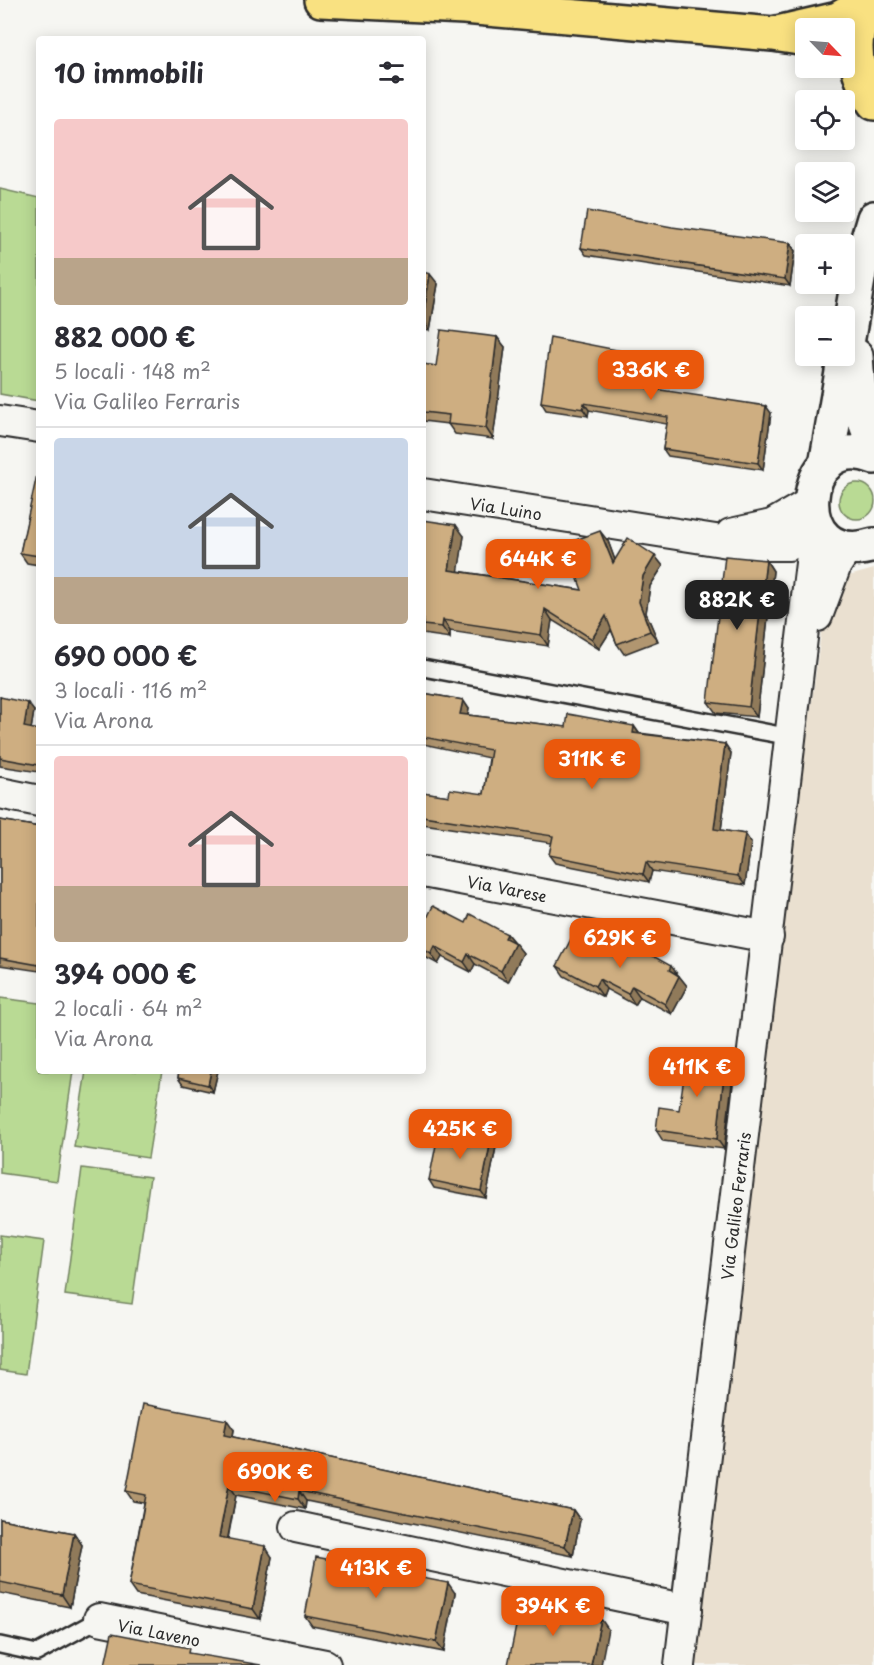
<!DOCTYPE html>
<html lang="it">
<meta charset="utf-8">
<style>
body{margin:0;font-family:"Playpen Sans",sans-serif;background:#f2f2f3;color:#2b2b33;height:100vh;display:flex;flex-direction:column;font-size:22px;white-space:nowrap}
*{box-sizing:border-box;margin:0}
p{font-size:20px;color:#7c7c81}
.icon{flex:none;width:33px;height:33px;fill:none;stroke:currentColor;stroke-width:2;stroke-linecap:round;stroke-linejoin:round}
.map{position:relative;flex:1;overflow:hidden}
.sheet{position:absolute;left:36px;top:36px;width:390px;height:1038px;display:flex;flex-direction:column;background:#fff;border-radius:6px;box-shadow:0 3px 15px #0003}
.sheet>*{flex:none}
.needle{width:39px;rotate:115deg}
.controls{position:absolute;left:795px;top:18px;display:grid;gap:12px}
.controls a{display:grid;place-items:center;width:60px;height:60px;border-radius:6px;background:#fff;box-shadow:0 3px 15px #0003;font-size:30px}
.price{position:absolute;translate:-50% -51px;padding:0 14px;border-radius:12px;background:#ea580c;color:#fff;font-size:20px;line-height:39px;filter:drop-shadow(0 2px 3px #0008)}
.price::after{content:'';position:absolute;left:50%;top:36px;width:18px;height:14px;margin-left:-9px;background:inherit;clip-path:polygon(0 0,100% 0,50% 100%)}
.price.selected{background:#222;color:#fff}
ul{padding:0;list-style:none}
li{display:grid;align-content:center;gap:12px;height:318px;padding:0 18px}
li+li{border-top:2px solid #e1e1e2}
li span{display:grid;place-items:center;height:186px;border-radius:6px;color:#555}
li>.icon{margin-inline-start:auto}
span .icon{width:108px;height:108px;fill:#fffc;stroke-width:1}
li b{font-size:26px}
h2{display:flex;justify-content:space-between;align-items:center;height:72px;padding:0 18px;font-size:26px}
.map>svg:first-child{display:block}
.built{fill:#eae0d0}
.green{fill:#b9da94;stroke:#728260;stroke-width:1.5}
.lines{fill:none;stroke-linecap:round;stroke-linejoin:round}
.lane-casing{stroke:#2b2b2b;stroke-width:20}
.street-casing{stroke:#2b2b2b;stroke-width:34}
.secondary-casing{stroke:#2b2b2b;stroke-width:38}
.primary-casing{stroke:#2b2b2b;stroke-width:38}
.lane{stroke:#f6f6f2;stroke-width:15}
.street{stroke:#f6f6f2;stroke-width:30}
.secondary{stroke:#f6f6f2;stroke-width:33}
.primary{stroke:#f9e181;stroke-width:33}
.wall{fill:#b1966f;stroke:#2b2b2b;stroke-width:1.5}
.shaded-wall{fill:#907a5a;stroke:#2b2b2b;stroke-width:1.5}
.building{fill:#ceae81;stroke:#2b2b2b;stroke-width:1.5}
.labels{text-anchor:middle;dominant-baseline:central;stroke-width:6;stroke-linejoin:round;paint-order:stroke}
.street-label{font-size:16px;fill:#2b2b2b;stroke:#f6f6f2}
</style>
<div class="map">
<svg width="874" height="1665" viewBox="0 0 874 1665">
<rect width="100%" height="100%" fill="#f6f6f2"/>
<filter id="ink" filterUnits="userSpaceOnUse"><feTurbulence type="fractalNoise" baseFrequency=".0167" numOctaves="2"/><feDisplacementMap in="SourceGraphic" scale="12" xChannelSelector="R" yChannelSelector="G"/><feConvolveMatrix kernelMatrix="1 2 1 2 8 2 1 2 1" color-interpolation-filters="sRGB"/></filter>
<g filter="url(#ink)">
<polygon class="built" points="874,569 874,1665 684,1665 823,618 845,577"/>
<g class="green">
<polygon points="0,189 39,198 39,401 0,394"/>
<circle cx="857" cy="501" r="18"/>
<polygon points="0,998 39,1003 39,1071 73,1071 57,1181 0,1173"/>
<polygon points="86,1071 162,1071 148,1158 74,1147"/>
<polygon points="82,1168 150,1177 132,1304 65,1295"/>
<polygon points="0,1235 44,1241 26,1374 0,1370"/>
</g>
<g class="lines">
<defs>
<g id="lane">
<polyline points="423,668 791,737"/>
<polyline points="0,1645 37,1653 99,1619"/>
</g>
<g id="street">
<polyline points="0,421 39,427"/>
<polyline points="423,494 747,545 789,545 819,529"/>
<polyline points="731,534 772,525 810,503"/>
<polyline points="817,616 836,565 848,547"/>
<polyline points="0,793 39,801"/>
<polyline points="423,872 768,937"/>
<polyline points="296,1527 687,1610"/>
<polyline points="99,1619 325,1665"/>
<polyline points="680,1665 807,596 812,555 822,533"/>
</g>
<g id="secondary">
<path d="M856,356C858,386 860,416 874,444"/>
<path d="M874,457C797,426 785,572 874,545"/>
<polyline points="826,465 861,262 874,218"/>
</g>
<g id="primary">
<polyline points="321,0 464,7 773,34 806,39"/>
<path d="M870,0C849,34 853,70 874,103"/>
<polyline points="777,33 838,19 869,1"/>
</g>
</defs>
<use href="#lane" class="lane-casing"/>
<use href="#street" class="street-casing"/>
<use href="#secondary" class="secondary-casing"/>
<use href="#primary" class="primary-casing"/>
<use href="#lane" class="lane"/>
<use href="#street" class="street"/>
<use href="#secondary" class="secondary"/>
<use href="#primary" class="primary"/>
</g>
<g class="wall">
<polygon points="790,243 795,251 790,286 586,255 581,248"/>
<polygon points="423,272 438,284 430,330 423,329"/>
<polygon points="497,337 505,347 493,439 455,434 448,424 423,421 423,364 436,366"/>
<polygon points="653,357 658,364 654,389 771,413 763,470 668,456 663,449 667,424 589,410 588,416 546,410 541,402"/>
<polygon points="39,471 39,565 27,563 20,553"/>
<polygon points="423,520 464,536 458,571 582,590 608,541 615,560 655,556 663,566 650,586 646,613 658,641 624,654 617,644 611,630 599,649 552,620 548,646 450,631 450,638 423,634"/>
<polygon points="766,560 773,571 757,717 716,713 708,702"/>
<polygon points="423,693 463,700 469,709 468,715 566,727 634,726 639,733 725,744 731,753 721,830 745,834 751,843 745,885 652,871 649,882 555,863 549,855 552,843 423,824 423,792 449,796 484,794 489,758 423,744"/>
<polygon points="0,697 34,711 31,729 39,730 39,772 0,766"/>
<polygon points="0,820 39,827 39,971 0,965"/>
<polygon points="423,916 427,918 466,923 507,934 523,953 508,982 475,964 471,972 442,957 438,964 423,956"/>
<polygon points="592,950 630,955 679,976 687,986 672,1014 640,997 635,1005 606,989 603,997 564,976 557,966"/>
<polygon points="726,1056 734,1067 724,1149 663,1141 656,1130 679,1110"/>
<polygon points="179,1071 218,1071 213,1092 183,1085 178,1078"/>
<polygon points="491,1140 496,1147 486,1198 434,1188 429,1180"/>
<polygon points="234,1430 233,1437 573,1510 580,1520 573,1556 306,1501 305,1509 236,1495 228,1539 272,1557 260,1619 136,1595 129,1585 144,1503 133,1501 126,1491"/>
<polygon points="0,1519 74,1533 82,1545 70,1607 0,1593"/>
<polygon points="455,1593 444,1652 312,1626 305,1616"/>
</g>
<g class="shaded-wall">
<polygon points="790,243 795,251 790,286 785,279"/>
<polygon points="430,274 438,284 430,330 423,320 423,318"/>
<polygon points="497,337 505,347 493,439 486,428"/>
<polygon points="653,357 658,364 652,395 647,388"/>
<polygon points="584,403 589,410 588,416 583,409"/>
<polygon points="766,406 771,413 763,470 758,463"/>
<polygon points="456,525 464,536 457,580 449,570"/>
<polygon points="600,531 608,541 620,574 613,563"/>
<polygon points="655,556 663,566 650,586 646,613 658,641 650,631 639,602 643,576"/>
<polygon points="766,560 773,571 757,717 749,707"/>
<polygon points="545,609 552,620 548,646 541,635"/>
<polygon points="606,616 613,627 599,649 592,639"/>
<polygon points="443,620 450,631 450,638 442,627"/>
<polygon points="463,700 469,709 466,722 460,714"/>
<polygon points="28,703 34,711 30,736 24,727"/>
<polygon points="634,726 640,735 633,733"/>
<polygon points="725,744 731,753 720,838 714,829"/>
<polygon points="745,834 751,843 745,885 738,876"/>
<polygon points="646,862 652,871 649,882 643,874"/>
<polygon points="507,934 515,944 505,938"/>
<polygon points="515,943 523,953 508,982 501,971"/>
<polygon points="435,946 442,957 438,964 431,954"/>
<polygon points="468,954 475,964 471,972 464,962"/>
<polygon points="671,966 679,976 669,970"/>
<polygon points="679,976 687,986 672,1014 665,1004"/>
<polygon points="599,979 606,989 603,997 595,986"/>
<polygon points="632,986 640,997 635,1005 628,994"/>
<polygon points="726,1056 734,1067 724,1149 717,1139"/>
<polygon points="211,1071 218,1071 213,1092 208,1085"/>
<polygon points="491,1140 496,1147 486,1198 481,1191"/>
<polygon points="227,1420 234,1430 231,1445 224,1435"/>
<polygon points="229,1485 236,1495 226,1547 219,1537"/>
<polygon points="299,1491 306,1501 305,1509 298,1499"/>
<polygon points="573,1510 580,1520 573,1556 565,1546"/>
<polygon points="74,1533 82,1545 70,1607 62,1595"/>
<polygon points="265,1546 272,1557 260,1619 253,1609"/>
<polygon points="448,1583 455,1593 444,1652 436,1642"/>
<polygon points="601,1619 608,1629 601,1665 591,1665"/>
</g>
<g class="building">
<polygon points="587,211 672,227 790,243 785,279 581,248"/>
<polygon points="423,272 430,274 423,318"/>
<polygon points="441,330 497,337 486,428 448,424 449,415 423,412 423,364 436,366"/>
<polygon points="550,337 653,357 647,388 766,406 758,463 663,449 668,417 584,403 583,409 541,402"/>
<polygon points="38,470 39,471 39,556 20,553"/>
<polygon points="423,520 456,525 449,570 582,590 565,544 600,531 613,563 628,538 655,556 643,576 639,602 650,631 617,644 606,616 592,639 545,609 541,635 443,620 442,627 423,625"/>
<polygon points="725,556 766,560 749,707 708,702"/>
<polygon points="423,693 463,700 460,714 566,727 568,714 634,726 633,733 725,744 714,829 745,834 738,876 646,862 643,874 549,855 553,836 423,816 423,792 449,796 450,789 484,794 491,750 423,737"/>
<polygon points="0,697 28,703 24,727 39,730 39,765 0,758"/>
<polygon points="0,820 39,827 39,965 0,958"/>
<polygon points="433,906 466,923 470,914 507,934 505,938 515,943 501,971 468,954 464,962 435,946 431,954 423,949 423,916 427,918"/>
<polygon points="571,939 592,950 598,939 630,955 635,946 671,966 669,970 679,976 665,1004 632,986 628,994 599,979 595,986 557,966"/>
<polygon points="688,1051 726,1056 717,1139 656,1130 659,1107 679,1110"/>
<polygon points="179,1071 211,1071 208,1085 178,1078"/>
<polygon points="439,1130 491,1140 481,1191 429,1180"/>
<polygon points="143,1404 227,1420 224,1435 573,1510 565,1546 299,1491 298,1499 229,1485 219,1537 265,1546 253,1609 129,1585 146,1495 126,1491"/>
<polygon points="0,1519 74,1533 62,1595 0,1582"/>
<polygon points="316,1557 448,1583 436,1642 305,1616"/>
<polygon points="521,1602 601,1619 591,1665 508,1665"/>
<polygon points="112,1633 189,1648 188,1653 261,1665 105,1665"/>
</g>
</g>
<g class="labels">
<g class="street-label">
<text transform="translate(506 508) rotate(9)">Via Luino</text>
<text transform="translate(507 888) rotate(11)">Via Varese</text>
<text transform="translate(735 1206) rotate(-83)">Via Galileo Ferraris</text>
<text transform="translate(159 1632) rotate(11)">Via Laveno</text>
</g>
</g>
</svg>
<div class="controls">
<a><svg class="needle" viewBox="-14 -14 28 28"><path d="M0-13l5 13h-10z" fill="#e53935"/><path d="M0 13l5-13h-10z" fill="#7c7c81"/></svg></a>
<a><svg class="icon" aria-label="locate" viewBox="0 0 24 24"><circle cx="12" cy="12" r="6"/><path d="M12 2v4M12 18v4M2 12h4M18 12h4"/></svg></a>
<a><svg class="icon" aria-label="layers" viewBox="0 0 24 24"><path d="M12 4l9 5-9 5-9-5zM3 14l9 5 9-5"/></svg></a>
<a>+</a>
<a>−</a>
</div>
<b class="price" style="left:651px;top:401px">336K €</b>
<b class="price" style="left:538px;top:590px">644K €</b>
<b class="price selected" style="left:737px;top:631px">882K €</b>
<b class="price" style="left:592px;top:790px">311K €</b>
<b class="price" style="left:620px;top:969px">629K €</b>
<b class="price" style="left:697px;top:1098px">411K €</b>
<b class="price" style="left:460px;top:1160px">425K €</b>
<b class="price" style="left:275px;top:1503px">690K €</b>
<b class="price" style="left:376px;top:1599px">413K €</b>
<b class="price" style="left:553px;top:1637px">394K €</b>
<section class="sheet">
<h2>10 immobili<svg class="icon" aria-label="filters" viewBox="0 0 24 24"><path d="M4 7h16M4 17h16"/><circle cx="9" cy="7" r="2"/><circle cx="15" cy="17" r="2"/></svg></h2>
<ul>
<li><span style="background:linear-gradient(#f6c9c9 75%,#b9a48a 0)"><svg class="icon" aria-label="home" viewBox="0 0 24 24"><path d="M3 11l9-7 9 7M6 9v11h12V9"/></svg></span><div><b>882 000 €</b><p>5 locali · 148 m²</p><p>Via Galileo Ferraris</p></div></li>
<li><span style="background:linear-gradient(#c9d6e8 75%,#b9a48a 0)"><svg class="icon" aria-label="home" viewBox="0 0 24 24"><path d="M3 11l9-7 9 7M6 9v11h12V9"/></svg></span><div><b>690 000 €</b><p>3 locali · 116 m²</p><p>Via Arona</p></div></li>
<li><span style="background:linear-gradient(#f6c9c9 70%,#b9a48a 0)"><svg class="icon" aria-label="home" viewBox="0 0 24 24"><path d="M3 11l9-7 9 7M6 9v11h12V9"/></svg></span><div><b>394 000 €</b><p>2 locali · 64 m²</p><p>Via Arona</p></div></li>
</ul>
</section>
</div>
